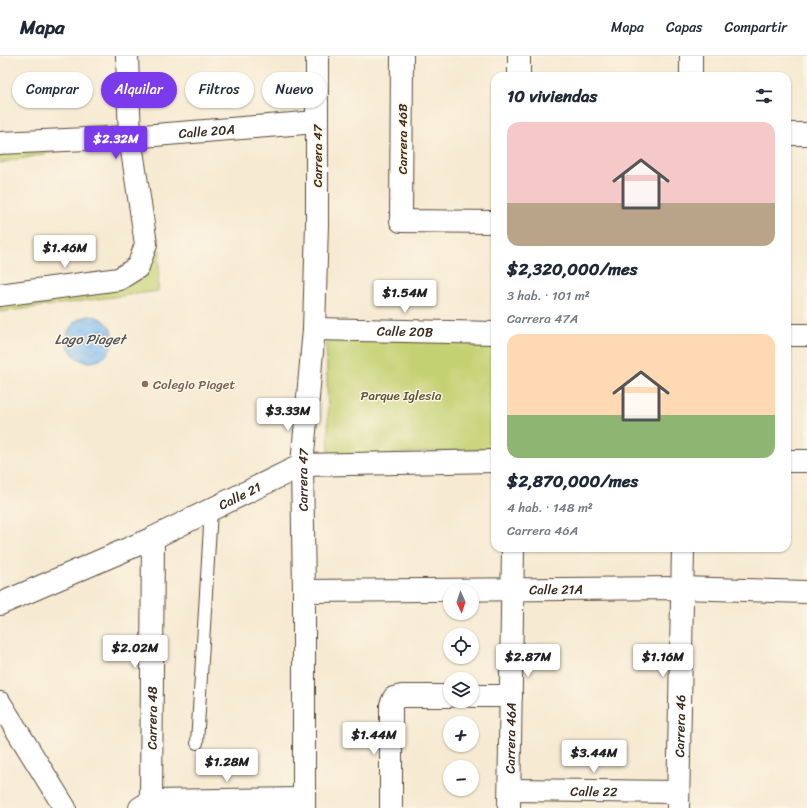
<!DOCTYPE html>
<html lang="es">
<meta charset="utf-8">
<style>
body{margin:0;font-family:Sriracha,sans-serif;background:#f2f2f3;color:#1f2937;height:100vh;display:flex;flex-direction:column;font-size:15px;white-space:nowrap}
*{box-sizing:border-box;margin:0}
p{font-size:13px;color:#747a83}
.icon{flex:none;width:22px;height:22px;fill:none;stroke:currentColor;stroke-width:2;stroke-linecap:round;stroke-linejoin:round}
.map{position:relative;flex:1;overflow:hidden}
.panel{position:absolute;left:491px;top:16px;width:300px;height:480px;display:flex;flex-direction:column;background:#fff;border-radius:12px;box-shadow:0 1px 3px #0004}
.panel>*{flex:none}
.guide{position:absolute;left:12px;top:16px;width:380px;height:36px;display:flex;gap:8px}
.needle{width:26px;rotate:177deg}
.fabs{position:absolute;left:443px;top:528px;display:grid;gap:8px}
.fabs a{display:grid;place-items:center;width:36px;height:36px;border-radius:50%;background:#fff;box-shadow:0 1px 3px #0004;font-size:20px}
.price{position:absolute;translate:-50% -34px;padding:0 9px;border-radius:4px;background:#fff;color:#222;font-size:13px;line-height:26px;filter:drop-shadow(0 1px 2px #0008)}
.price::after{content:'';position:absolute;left:50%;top:24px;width:12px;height:9px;margin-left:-6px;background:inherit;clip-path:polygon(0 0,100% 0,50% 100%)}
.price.on{background:#7c3aed;color:#fff}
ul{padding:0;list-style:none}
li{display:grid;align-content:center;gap:8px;height:212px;padding:0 16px}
li span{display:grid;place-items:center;height:124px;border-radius:12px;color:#555}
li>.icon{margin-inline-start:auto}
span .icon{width:72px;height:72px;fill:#fffc;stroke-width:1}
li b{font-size:17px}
h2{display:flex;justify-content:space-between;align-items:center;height:48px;padding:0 16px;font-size:17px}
.tag{padding:0 14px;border-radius:18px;background:#fff;box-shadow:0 1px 3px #0004;font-size:14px;line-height:36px}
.tag.on{background:#7c3aed;color:#fff}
header{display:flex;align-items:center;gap:24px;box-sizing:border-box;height:56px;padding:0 20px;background:#fff;border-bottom:1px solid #e0e1e3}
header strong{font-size:19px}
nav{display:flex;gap:22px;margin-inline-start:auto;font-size:14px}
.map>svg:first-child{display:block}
.green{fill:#c4d172;stroke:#807e48}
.water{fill:url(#water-waves);stroke:#5e7488}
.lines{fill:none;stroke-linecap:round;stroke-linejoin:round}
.lane-casing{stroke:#574739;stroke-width:14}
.street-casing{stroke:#574739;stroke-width:24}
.lane{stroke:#fff;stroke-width:12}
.street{stroke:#fff;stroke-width:22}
.education-dot{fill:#8d6e63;stroke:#fcf5e5;stroke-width:1.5}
.labels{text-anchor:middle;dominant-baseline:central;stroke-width:3;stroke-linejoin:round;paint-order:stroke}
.street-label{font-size:13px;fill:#3b2a1e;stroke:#fcf5e5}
.education-label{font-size:13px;fill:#785e54;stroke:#fcf5e5;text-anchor:start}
.park-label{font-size:13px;fill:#5d5433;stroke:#fcf5e5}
.water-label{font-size:14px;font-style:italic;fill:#50565e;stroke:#fcf5e5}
</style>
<header>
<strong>Mapa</strong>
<nav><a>Mapa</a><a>Capas</a><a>Compartir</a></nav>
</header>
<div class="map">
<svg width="807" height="752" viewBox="0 0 807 752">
<defs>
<pattern id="water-waves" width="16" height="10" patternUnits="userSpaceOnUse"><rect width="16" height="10" fill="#80bdf3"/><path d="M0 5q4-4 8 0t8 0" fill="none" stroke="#6a9ac4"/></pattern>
</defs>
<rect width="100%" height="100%" fill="#fcf5e5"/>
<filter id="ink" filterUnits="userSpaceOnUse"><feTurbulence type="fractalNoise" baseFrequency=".025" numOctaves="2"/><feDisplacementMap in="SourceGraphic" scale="8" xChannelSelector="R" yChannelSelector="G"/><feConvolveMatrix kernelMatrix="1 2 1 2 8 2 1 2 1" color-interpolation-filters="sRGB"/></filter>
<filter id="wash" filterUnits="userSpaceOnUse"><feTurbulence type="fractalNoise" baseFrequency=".012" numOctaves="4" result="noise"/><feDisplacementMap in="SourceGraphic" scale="16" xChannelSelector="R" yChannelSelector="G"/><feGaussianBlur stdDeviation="0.9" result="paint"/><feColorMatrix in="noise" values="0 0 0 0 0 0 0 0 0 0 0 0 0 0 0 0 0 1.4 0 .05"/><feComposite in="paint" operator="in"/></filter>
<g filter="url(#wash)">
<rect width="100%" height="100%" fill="#f6ead2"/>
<g class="green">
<polygon points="104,86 0,107 0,90"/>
<polygon points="148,190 160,194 158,235 0,256 0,244 138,225"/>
<polygon points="495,278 495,393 329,401 326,282"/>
</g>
<circle class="water" cx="90" cy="283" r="23"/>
</g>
<g filter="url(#ink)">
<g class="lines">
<defs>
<polyline id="lane" points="197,687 211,454"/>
<g id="street">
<polyline points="402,0 401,165 495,166"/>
<polyline points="519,20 519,0"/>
<polyline points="691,20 691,0"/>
<polyline points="787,78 807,78"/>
<path id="s1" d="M0,87L130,81L317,66"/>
<polyline points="0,239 119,223 138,211 146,188 130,81 127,0"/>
<path id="s2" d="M314,273L495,277"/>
<polyline points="787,279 807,279"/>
<polyline points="787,405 807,405"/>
<path id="s3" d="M304,535L682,532L807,536"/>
<path id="s4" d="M0,548L153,482L302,409L495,405"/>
<polyline points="472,640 511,640"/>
<polyline points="0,647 65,752"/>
<path id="s5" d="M510,734L678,736"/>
<path id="s6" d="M151,745L153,482"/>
<polyline points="140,752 151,745 304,743"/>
<path id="s7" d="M304,752V535L302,409L314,273L317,168V0"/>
<polyline points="391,752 391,649 394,642 402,640 450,640"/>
<path id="s8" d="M509,752L513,492"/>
<path id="s9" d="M678,752L683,492"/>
</g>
</defs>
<use href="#lane" class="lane-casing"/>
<use href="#street" class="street-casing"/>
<use href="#lane" class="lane"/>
<use href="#street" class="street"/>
</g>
</g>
<circle class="education-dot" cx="145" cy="328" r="4"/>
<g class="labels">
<g class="street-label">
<text stroke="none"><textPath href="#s1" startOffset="207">Calle 20A</textPath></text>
<text transform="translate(402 83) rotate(-90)">Carrera 46B</text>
<text transform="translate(317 100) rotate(-90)">Carrera 47</text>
<text stroke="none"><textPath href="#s2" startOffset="91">Calle 20B</textPath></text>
<text stroke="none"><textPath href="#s7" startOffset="328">Carrera 47</textPath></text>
<text stroke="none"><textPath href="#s4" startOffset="263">Calle 21</textPath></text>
<text stroke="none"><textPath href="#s3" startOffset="252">Calle 21A</textPath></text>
<text stroke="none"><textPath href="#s6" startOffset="83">Carrera 48</textPath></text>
<text stroke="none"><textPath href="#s9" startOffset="82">Carrera 46</textPath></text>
<text stroke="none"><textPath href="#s8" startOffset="70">Carrera 46A</textPath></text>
<text stroke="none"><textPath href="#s5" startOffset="84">Calle 22</textPath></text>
</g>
<g class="education-label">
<text x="153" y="328">Colegio Piaget</text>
</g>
<g class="park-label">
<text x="401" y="339">Parque Iglesia</text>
</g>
<g class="water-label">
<text x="90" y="283">Lago Piaget</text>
</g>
</g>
</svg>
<div class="fabs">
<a><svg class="needle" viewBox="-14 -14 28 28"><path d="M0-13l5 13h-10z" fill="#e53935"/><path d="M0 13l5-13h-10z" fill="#747a83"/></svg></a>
<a><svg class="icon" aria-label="locate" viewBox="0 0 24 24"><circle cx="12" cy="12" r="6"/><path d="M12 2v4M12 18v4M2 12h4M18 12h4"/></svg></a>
<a><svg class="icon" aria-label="layers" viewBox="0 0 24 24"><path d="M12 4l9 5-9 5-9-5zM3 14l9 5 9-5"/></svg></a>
<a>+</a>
<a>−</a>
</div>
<b class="price on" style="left:116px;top:104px">$2.32M</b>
<b class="price" style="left:65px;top:213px">$1.46M</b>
<b class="price" style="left:405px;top:258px">$1.54M</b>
<b class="price" style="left:288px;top:376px">$3.33M</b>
<b class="price" style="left:135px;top:613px">$2.02M</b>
<b class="price" style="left:528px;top:622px">$2.87M</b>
<b class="price" style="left:663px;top:622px">$1.16M</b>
<b class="price" style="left:374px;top:700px">$1.44M</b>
<b class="price" style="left:594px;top:718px">$3.44M</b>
<b class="price" style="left:227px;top:727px">$1.28M</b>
<div class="guide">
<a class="tag">Comprar</a>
<a class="tag on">Alquilar</a>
<a class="tag">Filtros</a>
<a class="tag">Nuevo</a>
</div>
<section class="panel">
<h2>10 viviendas<svg class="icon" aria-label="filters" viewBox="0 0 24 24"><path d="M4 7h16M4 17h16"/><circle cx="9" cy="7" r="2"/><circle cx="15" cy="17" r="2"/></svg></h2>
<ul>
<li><span style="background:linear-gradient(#f6c9c9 65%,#b9a48a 0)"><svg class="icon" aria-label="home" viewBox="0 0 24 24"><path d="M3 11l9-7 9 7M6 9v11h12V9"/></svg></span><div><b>$2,320,000/mes</b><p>3 hab. · 101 m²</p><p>Carrera 47A</p></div></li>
<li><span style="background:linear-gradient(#ffd9b3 65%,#8fb573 0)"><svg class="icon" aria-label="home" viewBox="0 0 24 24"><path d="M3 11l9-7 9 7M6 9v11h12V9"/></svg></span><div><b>$2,870,000/mes</b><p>4 hab. · 148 m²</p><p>Carrera 46A</p></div></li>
</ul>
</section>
</div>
